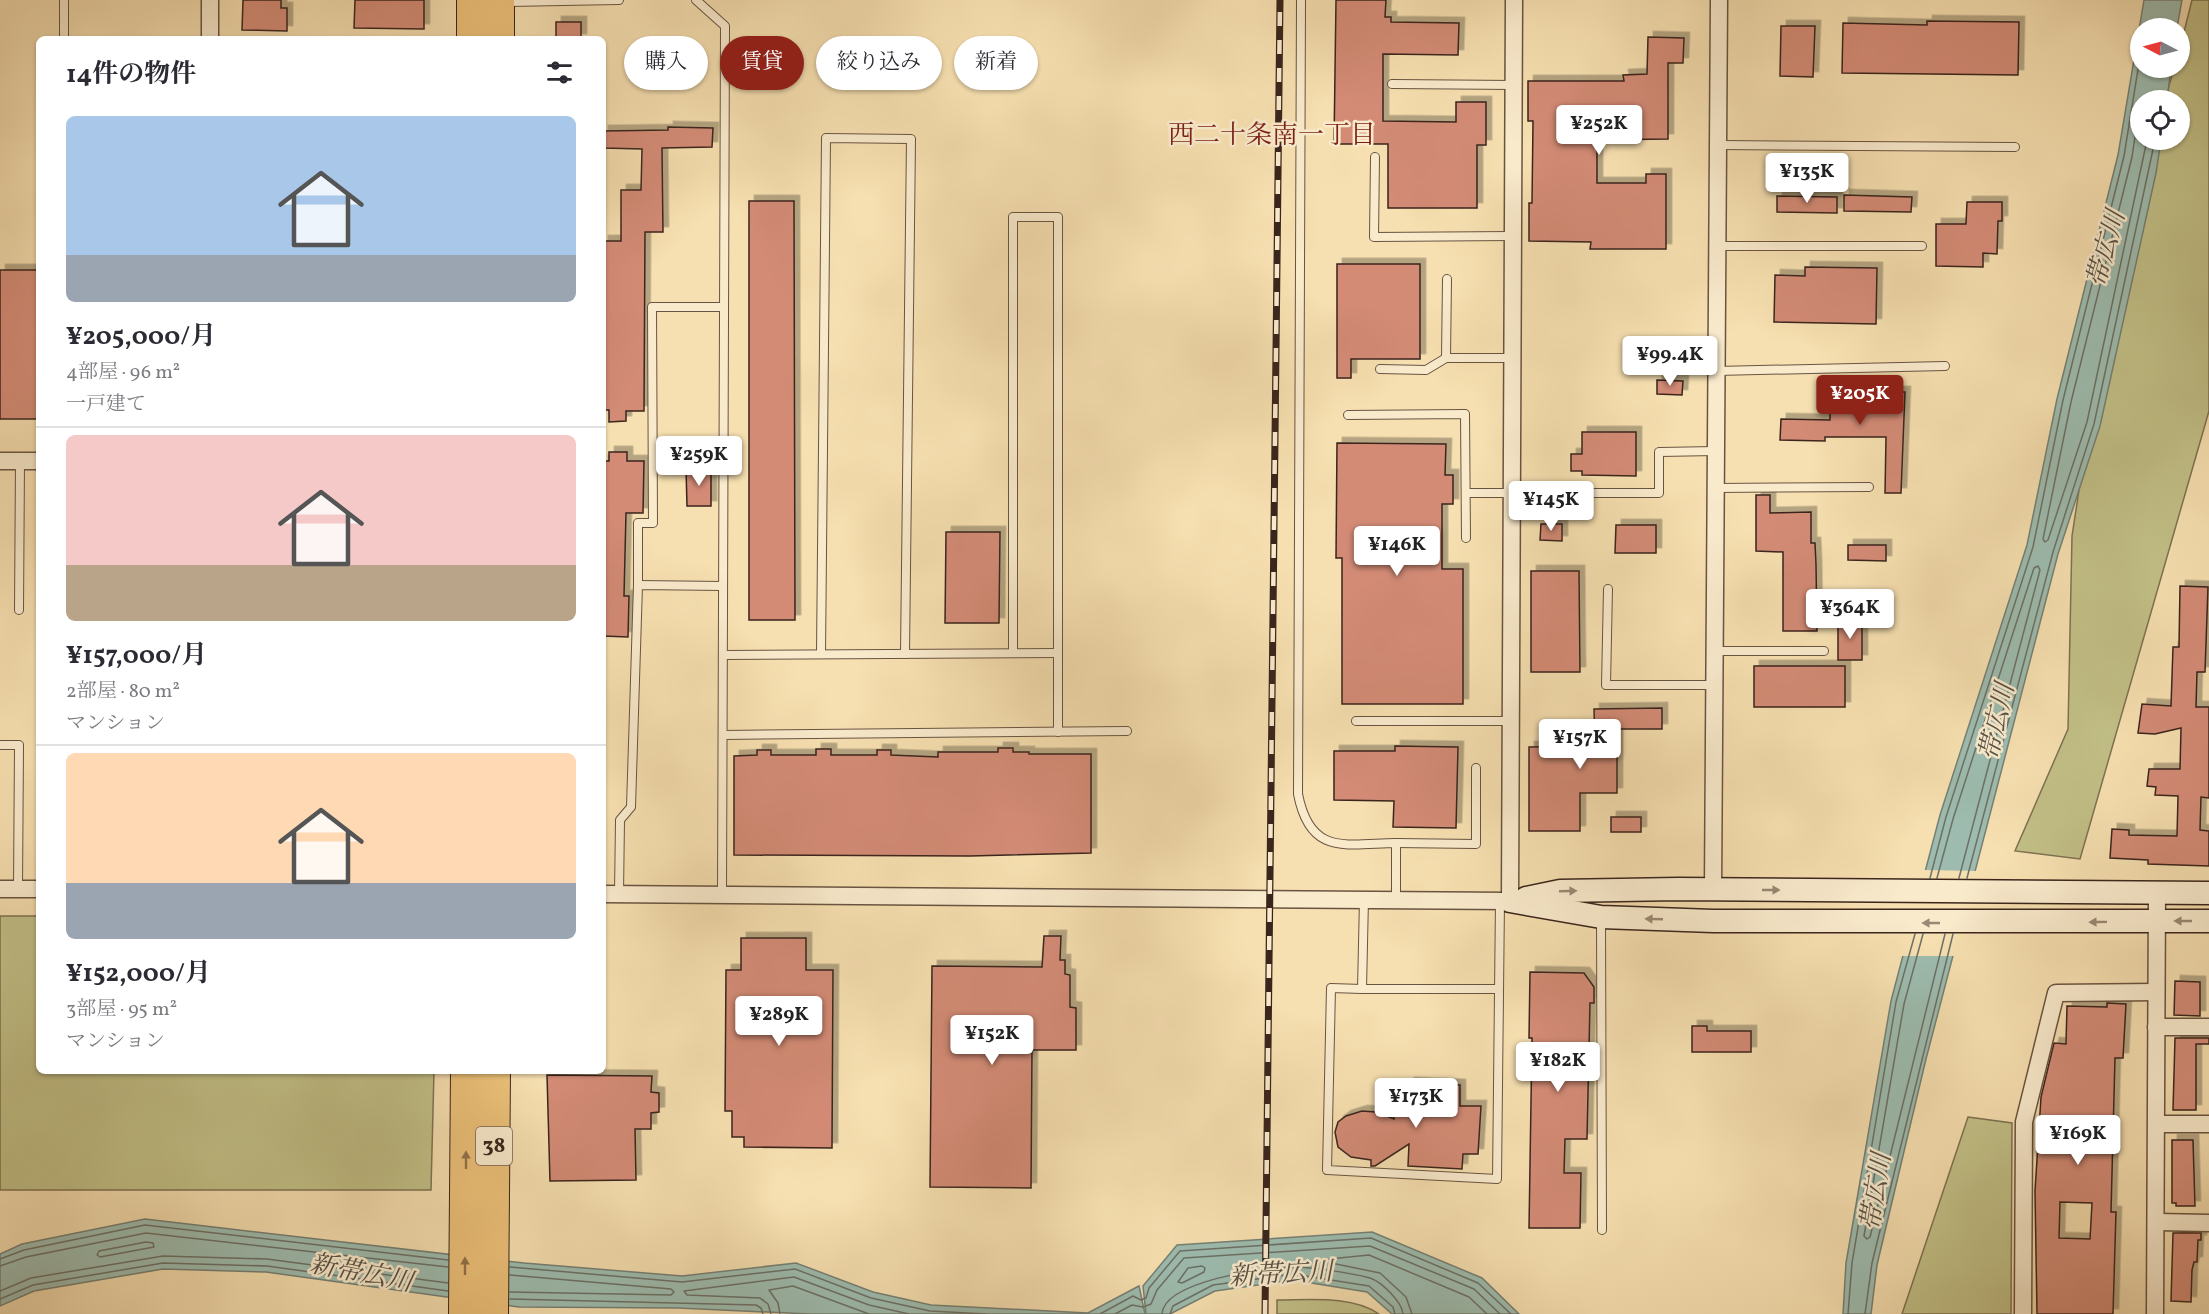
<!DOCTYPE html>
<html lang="ja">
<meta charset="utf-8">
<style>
body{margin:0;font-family:Vollkorn,"Noto Serif JP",serif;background:#f2f2f3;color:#2b2b33;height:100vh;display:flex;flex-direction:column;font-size:22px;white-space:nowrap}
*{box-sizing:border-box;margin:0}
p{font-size:20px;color:#7c7c81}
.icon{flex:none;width:33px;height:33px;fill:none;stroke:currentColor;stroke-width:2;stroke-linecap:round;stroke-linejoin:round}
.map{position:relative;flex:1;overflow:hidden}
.panel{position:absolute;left:36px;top:36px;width:570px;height:1038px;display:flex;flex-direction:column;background:#fff;border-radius:9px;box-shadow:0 2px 4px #0004}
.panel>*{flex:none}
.hud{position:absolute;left:624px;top:36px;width:570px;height:54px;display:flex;gap:12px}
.needle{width:39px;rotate:276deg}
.buttons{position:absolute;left:2130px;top:18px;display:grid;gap:12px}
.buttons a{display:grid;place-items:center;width:60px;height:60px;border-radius:50%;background:#fff;box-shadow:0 2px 4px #0004;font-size:30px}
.price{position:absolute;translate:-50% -51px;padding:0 14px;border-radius:6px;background:#fff;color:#222;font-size:20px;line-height:39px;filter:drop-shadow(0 2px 3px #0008)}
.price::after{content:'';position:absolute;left:50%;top:36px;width:18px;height:14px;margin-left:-9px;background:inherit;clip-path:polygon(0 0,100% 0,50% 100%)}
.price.on{background:#8f2418;color:#fff}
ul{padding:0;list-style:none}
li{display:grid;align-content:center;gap:12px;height:318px;padding:0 30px}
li+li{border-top:2px solid #e1e1e2}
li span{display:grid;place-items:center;height:186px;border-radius:9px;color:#555}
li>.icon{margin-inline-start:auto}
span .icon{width:108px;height:108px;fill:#fffc;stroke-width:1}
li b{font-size:26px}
h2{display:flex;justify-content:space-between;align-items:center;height:72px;padding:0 30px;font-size:26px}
.chip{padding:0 21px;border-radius:27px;background:#fff;box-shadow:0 2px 4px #0004;font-size:21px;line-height:54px}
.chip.on{background:#8f2418;color:#fff}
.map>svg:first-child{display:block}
.green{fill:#c2c087;stroke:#7e7252;stroke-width:1.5}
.water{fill:#9dbcaf;stroke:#758074;stroke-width:1.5}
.pier{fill:#f6dfb0}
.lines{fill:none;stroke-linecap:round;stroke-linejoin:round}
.shore{stroke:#6c7066;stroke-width:1.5}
.building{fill:#d38b76;stroke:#3a251c;stroke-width:1.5;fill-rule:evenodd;filter:url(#shadow)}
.lane-casing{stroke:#695441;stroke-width:10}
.street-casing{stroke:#695441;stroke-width:19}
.secondary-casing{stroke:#3a251c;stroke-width:25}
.highway-casing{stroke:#3a251c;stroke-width:32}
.lane{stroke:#f9eacc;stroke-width:8}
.street{stroke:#f9eacc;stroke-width:16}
.secondary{stroke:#f9eacc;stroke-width:22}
.highway{stroke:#ebc078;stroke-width:30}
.rail-casing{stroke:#3a251c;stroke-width:7}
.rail{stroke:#f9eacc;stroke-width:4.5;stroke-dasharray:14;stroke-linecap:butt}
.oneway{fill:#9a8874}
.oneway2{fill:#92724a}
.labels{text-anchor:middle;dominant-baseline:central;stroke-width:5;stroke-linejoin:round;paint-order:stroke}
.shield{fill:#f9eacc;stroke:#736051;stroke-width:1.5}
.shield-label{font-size:22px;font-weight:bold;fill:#3a251c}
.neighbourhood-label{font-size:26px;fill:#7a1f14;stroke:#f9eacc}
.water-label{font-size:26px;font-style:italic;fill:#585248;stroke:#f9eacc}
</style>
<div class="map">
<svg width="2209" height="1314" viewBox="0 0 2209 1314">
<defs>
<filter id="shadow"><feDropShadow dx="5.5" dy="-5.5" stdDeviation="0" flood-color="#0004"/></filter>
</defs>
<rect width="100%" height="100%" fill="#f6dfb0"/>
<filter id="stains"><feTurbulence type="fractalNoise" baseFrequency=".00333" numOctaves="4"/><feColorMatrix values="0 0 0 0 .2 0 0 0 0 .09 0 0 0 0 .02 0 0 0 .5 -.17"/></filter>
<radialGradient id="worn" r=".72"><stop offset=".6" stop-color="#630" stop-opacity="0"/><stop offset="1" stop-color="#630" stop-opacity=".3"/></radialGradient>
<g class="green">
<polygon points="2192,0 2209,0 2209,411 2080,859 2015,851 2068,729 2072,536 2090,418 2155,140 2180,140 2180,100 2165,100 2174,68 2180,68 2180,48"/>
<polygon points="0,916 39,916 39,1071 434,1071 431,1190 0,1190"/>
<polygon points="1968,1117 2012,1123 2011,1314 1902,1314"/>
<path d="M1277,1300C1309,1300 1352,1295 1379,1314H1277Z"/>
</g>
<g class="water">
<polygon points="2144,0 2182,0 2177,28 2140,28 2140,68 2171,68 2167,100 2140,100 2140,140 2161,140 2156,173 2100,426 2058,554 1926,1059 1877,1265 1871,1314 1843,1314 1846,1263 1891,1001 1940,815 2027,545 2057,399 2118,155"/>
<polygon points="145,1219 524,1263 682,1276 796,1263 873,1292 931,1305 1088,1313 1139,1286 1145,1314 810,1314 678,1308 519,1307 266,1272 163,1269 34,1291 0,1306 0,1254 22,1244"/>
<polygon points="1372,1232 1482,1278 1519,1314 1392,1314 1367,1292 1293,1280 1215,1291 1170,1314 1146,1314 1143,1286 1177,1245"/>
</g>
<polygon class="pier" points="1923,870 1978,871 1956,956 1899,956"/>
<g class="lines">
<g class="shore">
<polyline points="2140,104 2132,157 2071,402 2043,539 2045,542 2048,540 2087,422 2147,140"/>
<polyline points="1930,878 1946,817 2033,547 2063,400 2124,156 2140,57"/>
<polyline points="1937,878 1953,819 2034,568 2038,566 2040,570 1959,878"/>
<polyline points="1967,878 2053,552 2094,424 2155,140"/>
<polyline points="1923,934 1904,1004 1864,1236 1867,1239 1870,1237 1945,934"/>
<polygon points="146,1242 153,1243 154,1247 100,1257 97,1255 99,1251"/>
<polyline points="0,1259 24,1250 145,1225 448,1260"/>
<polyline points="0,1266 26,1257 146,1233 448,1267"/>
<polygon points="1202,1266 1205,1268 1204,1272 1182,1283 1178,1282 1188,1268"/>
<polyline points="510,1267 682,1282 795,1269 871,1298 930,1311 986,1314"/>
<polyline points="0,1291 31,1278 163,1256 267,1259 448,1283"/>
<polyline points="510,1292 671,1295 674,1292 671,1289 510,1275"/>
<polyline points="0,1299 33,1285 163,1263 267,1266 448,1291"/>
<polyline points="510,1299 756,1305 761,1308 763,1314"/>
<polyline points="771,1314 768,1304 760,1298 687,1295 684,1291 794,1277 869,1305 909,1314"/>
<polyline points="780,1314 778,1303 769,1290 793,1286 869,1314"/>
<polyline points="1100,1314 1133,1296 1141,1300 1146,1298 1149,1288 1180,1251 1371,1238 1478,1283 1511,1314"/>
<polyline points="1115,1314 1132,1305 1143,1307 1151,1304 1157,1290 1184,1258 1370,1246 1474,1289 1500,1314"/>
<path d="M1162,1314C1164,1281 1266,1267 1293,1267C1314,1267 1350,1273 1370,1278C1382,1282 1402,1302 1403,1314"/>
<polyline points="1170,1314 1173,1306 1213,1285 1293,1274 1369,1286 1393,1307 1395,1314"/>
<polyline points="1412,1314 1406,1297 1380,1273 1331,1263 1329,1259 1369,1255 1469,1297 1487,1314"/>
<polyline points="1848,1314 1852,1263 1896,1002 1915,934"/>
<polyline points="1865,1314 1872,1263 1953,934"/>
</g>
</g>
<g class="building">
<polygon points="243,0 281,0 281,8 287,8 287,31 242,30"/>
<polygon points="355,0 424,0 424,29 354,28"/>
<polygon points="1336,0 1386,0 1385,17 1391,17 1391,22 1459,23 1458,55 1383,54 1383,121 1456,122 1456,102 1486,102 1486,145 1477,145 1477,208 1388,208 1388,144 1334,144"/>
<polygon points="1927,21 2019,22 2018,75 1842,73 1843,23 1927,25"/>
<rect x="556" y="22" width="25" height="17"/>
<polygon points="1781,26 1815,26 1813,77 1780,76"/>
<polygon points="1648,37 1684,38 1683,63 1668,63 1668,139 1597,140 1597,183 1646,183 1646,174 1666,174 1666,249 1590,249 1591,242 1529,241 1529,203 1532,203 1533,121 1528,121 1528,81 1624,81 1623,75 1647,74"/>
<polygon points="668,127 713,128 712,147 662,148 663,232 645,232 644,411 626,411 626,421 609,422 609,410 603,410 603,241 621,241 621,190 641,190 642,149 603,148 603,131 668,130"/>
<polygon points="1844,195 1912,197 1911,212 1844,211"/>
<polygon points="1777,196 1837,197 1837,213 1777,212"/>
<polygon points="749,201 794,201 795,620 749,620"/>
<polygon points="1967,202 2002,202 2002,221 1998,221 1997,254 1983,253 1983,267 1936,266 1936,224 1966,224"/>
<polygon points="1337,264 1420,264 1420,359 1351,359 1351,378 1337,378"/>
<polygon points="1805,267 1877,268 1876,324 1774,322 1775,275 1805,276"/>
<rect x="0" y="270" width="39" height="149"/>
<polygon points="1657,380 1683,381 1682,395 1657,394"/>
<polygon points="1830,392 1905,392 1901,493 1885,493 1886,437 1825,437 1825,441 1780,440 1781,419 1830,420"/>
<polygon points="1582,432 1636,432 1636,476 1582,475 1582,471 1571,471 1571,454 1582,454"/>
<polygon points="1337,443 1446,444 1445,475 1453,475 1453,504 1442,504 1442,569 1463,569 1463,704 1342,704 1342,558 1336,558"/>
<polygon points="609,452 627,452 627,461 644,461 643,513 626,513 624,596 629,596 628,637 603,636 603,461 609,461"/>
<polygon points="686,468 711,468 711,506 687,506"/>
<polygon points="1756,495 1770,495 1770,513 1811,512 1811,543 1815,543 1816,564 1817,631 1783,631 1783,552 1756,551"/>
<polygon points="1541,524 1562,524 1562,541 1540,540"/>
<polygon points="1616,525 1656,525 1656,553 1615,553"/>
<polygon points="946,532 1000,532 999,623 945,623"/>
<polygon points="1848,545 1886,545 1886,561 1848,560"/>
<polygon points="1531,571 1579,571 1580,672 1531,672"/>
<polygon points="2180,586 2208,587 2205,672 2197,672 2196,707 2209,707 2209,798 2201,797 2200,830 2209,831 2209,866 2148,864 2148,860 2110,858 2112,829 2129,830 2129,835 2177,836 2178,796 2155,795 2156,787 2147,786 2149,769 2180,769 2181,728 2155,734 2138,733 2142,704 2171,706 2173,647 2179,647"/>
<polygon points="1862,620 1862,660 1838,660 1838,621"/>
<rect x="1754" y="666" width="91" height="41"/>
<polygon points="1662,708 1662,729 1617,729 1617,793 1580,793 1580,831 1529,831 1529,747 1595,746 1594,709"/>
<polygon points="1395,746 1458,747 1456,828 1393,827 1394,801 1334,800 1334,751 1395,751"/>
<polygon points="998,748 1013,748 1013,752 1029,752 1029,754 1091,754 1091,853 970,856 734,855 734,756 757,755 757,750 771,750 771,755 816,755 816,749 831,749 831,755 877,755 877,750 891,750 891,755 938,757 938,752 998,752"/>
<rect x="1611" y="817" width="30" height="15"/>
<polygon points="1044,936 1061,936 1060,960 1065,960 1065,974 1070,975 1070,1007 1076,1008 1076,1050 1032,1050 1031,1188 930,1187 932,966 1042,967"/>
<polygon points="741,938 806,938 806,970 833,970 832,1148 744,1147 744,1137 732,1137 732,1111 725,1111 726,970 741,970"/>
<polygon points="1530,972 1584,973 1594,987 1594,1003 1590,1003 1587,1139 1565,1139 1564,1173 1581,1173 1580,1228 1529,1228 1532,1038 1529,1038"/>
<polygon points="2175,981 2200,982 2200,1016 2174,1015"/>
<path d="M2107,1003L2126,1004L2123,1058H2115L2111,1212H2116L2113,1314H2037L2035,1191L2041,1097L2054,1043L2066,1044L2067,1006L2107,1007ZM2060,1202L2092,1203L2090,1239L2059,1238Z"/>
<polygon points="1692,1026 1707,1026 1707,1031 1751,1031 1751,1052 1692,1052"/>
<polygon points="2175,1038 2209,1038 2209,1044 2196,1044 2196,1110 2173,1110"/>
<polygon points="547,1075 652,1076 651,1092 659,1093 659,1112 651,1113 651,1129 635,1129 636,1180 550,1181"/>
<polygon points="1409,1083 1460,1085 1460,1106 1481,1106 1478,1154 1463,1154 1462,1169 1408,1166 1409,1144 1375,1166 1371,1166 1371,1160 1351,1157 1338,1147 1335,1132 1338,1122 1346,1116 1362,1111 1376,1112 1394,1119 1394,1104 1408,1104"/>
<polygon points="2172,1140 2193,1140 2195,1206 2176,1206 2176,1203 2172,1203"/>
<polygon points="2173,1233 2201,1233 2201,1240 2198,1240 2197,1262 2194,1262 2192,1270 2191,1302 2171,1301"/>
</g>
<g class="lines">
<defs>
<g id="lane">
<polyline points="696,0 725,26 722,895"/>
<path d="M1301,0L1298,794C1310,856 1345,844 1396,843V900"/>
<polyline points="505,2 619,0"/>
<polyline points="64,39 64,0"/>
<polyline points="1392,84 1514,85"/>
<polyline points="1718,145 2015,147"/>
<polyline points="1375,157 1374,237 1512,236"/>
<polyline points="1717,246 1922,246"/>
<polyline points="1447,279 1446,358 1511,358"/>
<polyline points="1380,369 1426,370 1446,358"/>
<polyline points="1716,371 1945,366"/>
<polyline points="1348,415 1465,414 1466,538"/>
<polyline points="1716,488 1869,487"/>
<polyline points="1466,493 1659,493 1659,452 1716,451"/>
<polyline points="638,585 638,523 653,523 652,307 724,307"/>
<polyline points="1608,589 1606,685 1714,685"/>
<polyline points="19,610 20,461"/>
<polyline points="1714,651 1824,651"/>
<polyline points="1013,653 1013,217 1058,217 1058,732"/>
<polyline points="821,654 826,138 911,139 905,654"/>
<polyline points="723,655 1058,653"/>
<polyline points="1356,721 1510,721"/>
<polyline points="723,735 1127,731"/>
<polyline points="0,745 19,745 18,889"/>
<polyline points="1396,843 1476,844 1476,768"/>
<polyline points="619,894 620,820 631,807 638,585 723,586"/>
<polyline points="1364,899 1362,989 1499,989"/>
<polyline points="1601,918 1602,1230"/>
<polyline points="1362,989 1331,988 1327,1170 1497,1179 1500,900"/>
</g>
<g id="street">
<polyline points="210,0 210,39"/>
<polyline points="0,461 39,461"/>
<polyline points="0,889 39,889"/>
<polyline points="1713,889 1719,0"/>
<polyline points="603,894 1510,901 1514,0"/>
<polyline points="2156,1027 2209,1027"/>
<polyline points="2157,1124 2209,1124"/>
<polyline points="2157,1222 2209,1223"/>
<polyline points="2023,1314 2024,1122 2056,993 2156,992"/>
<polyline points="2155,1314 2157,892"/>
</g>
<g id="secondary">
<polyline points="1526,898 1560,891 1678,889 2209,893"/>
<polyline points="1510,901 1601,917 1713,921 2209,921"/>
</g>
<g id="highway">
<polyline points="499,0 499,39"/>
<polyline points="472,39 472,0"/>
<polyline points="464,1314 466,1071"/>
<polyline points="493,1314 495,1071"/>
</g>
</defs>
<use href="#lane" class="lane-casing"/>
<use href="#street" class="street-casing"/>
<use href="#secondary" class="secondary-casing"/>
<use href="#highway" class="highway-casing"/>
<use href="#lane" class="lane"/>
<use href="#street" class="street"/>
<use href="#secondary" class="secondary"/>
<use href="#highway" class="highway"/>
<defs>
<polyline id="rail" points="1265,1314 1280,0"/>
</defs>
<use href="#rail" class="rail-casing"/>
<use href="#rail" class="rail"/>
</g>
<defs><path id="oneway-solid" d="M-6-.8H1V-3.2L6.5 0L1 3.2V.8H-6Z" transform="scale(1.5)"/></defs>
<g class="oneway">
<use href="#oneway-solid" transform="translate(1771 890)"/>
<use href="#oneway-solid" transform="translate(1568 891) rotate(-2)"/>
<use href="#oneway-solid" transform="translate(1654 919) rotate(-178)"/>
<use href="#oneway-solid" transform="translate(2183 921) rotate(180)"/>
<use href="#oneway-solid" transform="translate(2098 922) rotate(179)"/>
<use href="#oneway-solid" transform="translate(1931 923) rotate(-180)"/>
</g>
<g class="oneway2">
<use href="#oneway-solid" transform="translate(466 1160) rotate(-90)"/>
<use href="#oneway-solid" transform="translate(465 1266) rotate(-90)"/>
</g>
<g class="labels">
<rect class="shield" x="476" y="1127" width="36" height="38" rx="4.5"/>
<g class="shield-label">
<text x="494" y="1146">38</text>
</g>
<g class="neighbourhood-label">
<text x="1272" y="136">西二十条南一丁目</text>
</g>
<g class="water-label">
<text transform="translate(2107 249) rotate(-74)">帯広川</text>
<text transform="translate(1998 722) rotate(-77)">帯広川</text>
<text transform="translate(1877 1192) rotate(-81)">帯広川</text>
<text transform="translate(361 1274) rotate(11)">新帯広川</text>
<text transform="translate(1281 1275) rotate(-3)">新帯広川</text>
</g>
</g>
<rect width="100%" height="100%" filter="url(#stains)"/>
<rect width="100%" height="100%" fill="url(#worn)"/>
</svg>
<div class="buttons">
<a><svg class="needle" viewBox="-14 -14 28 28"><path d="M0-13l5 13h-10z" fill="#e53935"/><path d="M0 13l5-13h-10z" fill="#7c7c81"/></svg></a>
<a><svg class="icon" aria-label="locate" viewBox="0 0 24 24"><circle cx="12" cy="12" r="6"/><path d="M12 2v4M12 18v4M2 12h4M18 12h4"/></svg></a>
</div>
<b class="price" style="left:1599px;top:156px">¥252K</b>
<b class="price" style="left:1807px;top:204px">¥135K</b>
<b class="price" style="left:1670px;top:387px">¥99.4K</b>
<b class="price on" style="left:1860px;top:426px">¥205K</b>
<b class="price" style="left:699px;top:487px">¥259K</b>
<b class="price" style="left:1551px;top:532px">¥145K</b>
<b class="price" style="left:1397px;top:577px">¥146K</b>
<b class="price" style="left:1850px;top:640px">¥364K</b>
<b class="price" style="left:1580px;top:770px">¥157K</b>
<b class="price" style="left:779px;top:1047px">¥289K</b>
<b class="price" style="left:992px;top:1066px">¥152K</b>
<b class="price" style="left:1558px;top:1093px">¥182K</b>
<b class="price" style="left:1416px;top:1129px">¥173K</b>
<b class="price" style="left:2078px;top:1166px">¥169K</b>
<div class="hud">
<a class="chip">購入</a>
<a class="chip on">賃貸</a>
<a class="chip">絞り込み</a>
<a class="chip">新着</a>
</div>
<section class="panel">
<h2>14件の物件<svg class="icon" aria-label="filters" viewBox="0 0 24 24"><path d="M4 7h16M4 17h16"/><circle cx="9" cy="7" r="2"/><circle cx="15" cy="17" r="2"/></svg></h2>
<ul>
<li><span style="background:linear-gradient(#a9c7e8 75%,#9aa5b1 0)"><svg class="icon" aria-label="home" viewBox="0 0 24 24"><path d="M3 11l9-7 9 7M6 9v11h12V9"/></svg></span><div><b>¥205,000/月</b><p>4部屋 · 96 m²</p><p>一戸建て</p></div></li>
<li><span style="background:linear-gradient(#f6c9c9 70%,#b9a48a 0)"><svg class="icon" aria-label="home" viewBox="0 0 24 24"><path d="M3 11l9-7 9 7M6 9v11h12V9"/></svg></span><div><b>¥157,000/月</b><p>2部屋 · 80 m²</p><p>マンション</p></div></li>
<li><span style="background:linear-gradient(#ffd9b3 70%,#9aa5b1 0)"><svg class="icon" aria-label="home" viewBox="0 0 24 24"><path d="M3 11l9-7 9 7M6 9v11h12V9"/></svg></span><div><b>¥152,000/月</b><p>3部屋 · 95 m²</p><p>マンション</p></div></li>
</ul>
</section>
</div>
